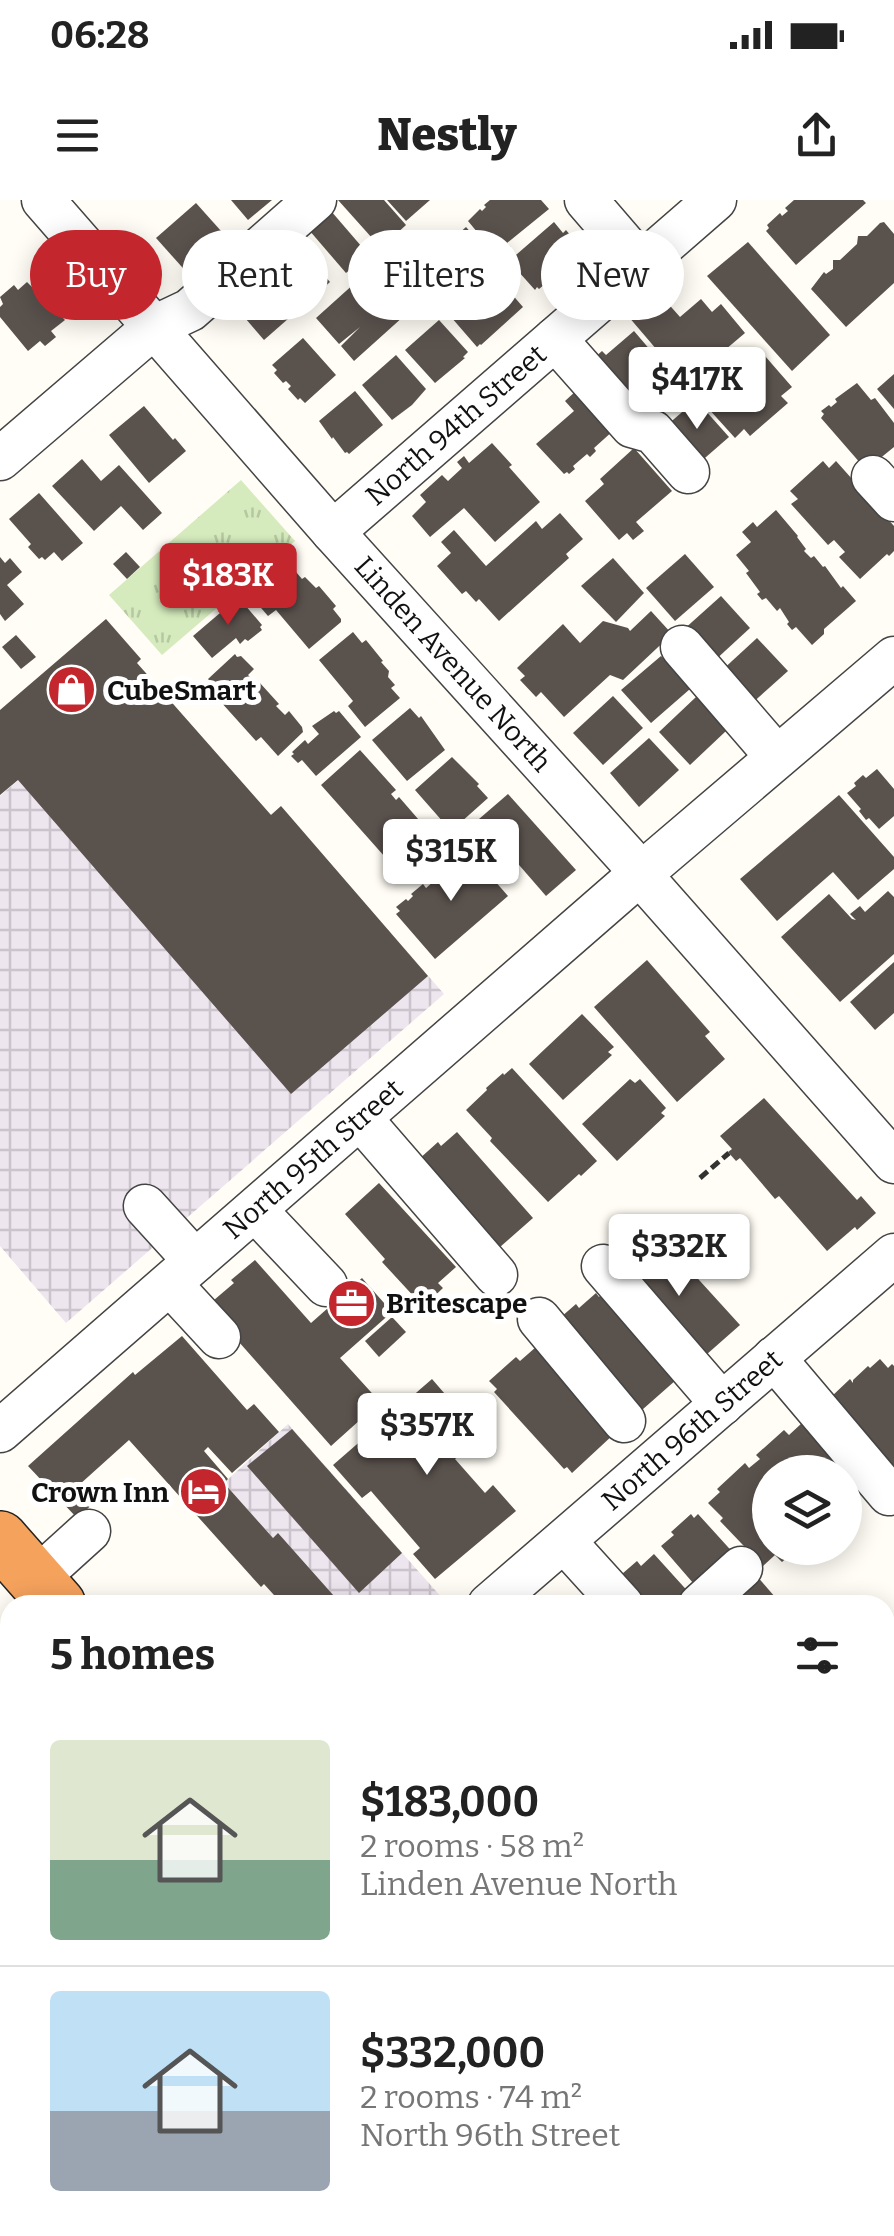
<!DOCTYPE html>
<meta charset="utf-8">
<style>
body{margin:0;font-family:Bitter,serif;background:#f6f6f6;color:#222;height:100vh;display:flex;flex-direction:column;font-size:38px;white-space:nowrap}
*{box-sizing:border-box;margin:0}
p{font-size:32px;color:#767676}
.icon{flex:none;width:55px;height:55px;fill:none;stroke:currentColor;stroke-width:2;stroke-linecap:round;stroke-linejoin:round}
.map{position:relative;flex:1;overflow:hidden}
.details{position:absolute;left:0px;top:1395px;width:895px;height:642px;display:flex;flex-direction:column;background:#fff;border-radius:30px 30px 0 0;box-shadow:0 5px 25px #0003}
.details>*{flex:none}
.guide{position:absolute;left:30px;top:30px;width:835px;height:90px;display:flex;gap:20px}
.controls{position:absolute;left:752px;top:1255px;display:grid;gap:20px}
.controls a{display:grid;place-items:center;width:110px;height:110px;border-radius:50%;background:#fff;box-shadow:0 5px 25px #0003;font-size:50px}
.price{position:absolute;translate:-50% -85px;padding:0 22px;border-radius:10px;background:#fff;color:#222;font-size:32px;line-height:65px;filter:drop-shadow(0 2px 5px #0008)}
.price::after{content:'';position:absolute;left:50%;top:60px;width:30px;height:22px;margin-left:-15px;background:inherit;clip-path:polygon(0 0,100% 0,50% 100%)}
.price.on{background:#c4262e;color:#fff}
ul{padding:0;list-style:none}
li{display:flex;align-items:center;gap:30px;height:250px;padding:0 50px}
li+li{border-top:2px solid #e0e0e0}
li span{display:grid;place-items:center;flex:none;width:280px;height:200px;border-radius:10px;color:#555}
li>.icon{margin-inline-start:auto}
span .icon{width:120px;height:120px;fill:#fffc;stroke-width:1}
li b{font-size:42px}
h2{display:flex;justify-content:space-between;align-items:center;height:120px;padding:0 50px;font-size:42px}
.chip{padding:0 35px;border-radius:45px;background:#fff;box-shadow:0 5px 25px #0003;font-size:35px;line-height:90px}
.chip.on{background:#c4262e;color:#fff}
.status{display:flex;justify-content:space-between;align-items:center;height:70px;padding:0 50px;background:#fff;direction:ltr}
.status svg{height:28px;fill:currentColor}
header{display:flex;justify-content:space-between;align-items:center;height:130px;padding:0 50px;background:#fff;font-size:45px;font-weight:800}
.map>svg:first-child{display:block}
.industrial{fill:url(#industrial-grid)}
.grass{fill:url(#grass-tufts)}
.building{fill:#5a524d}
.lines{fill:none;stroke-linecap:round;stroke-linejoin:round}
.minor-casing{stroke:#444;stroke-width:45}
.highway-casing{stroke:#222;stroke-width:58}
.path{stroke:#333;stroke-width:5;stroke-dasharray:10 5;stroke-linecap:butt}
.minor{stroke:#fff;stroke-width:42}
.highway{stroke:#f5a25d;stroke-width:55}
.labels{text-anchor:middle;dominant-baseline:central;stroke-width:10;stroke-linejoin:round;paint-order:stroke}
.street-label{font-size:28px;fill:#111;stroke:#fff}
.poi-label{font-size:28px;font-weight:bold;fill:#111;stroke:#fff;text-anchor:start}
</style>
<div class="status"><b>06:28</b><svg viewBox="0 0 49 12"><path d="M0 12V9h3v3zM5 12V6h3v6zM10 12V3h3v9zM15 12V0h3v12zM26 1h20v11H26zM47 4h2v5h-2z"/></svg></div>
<header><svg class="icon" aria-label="menu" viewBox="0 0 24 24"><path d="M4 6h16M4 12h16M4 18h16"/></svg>Nestly<svg class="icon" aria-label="share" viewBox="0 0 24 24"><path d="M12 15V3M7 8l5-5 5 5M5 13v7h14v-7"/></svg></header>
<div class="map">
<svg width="894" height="2036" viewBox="0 0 894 2036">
<defs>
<pattern id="industrial-grid" width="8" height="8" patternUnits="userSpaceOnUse" patternTransform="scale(2.5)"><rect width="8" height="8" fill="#eee6ef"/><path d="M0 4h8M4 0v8" fill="none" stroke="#cbc4cc"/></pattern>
<pattern id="grass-tufts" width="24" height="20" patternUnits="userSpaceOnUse" patternTransform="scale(2.5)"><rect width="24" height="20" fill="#d5ebbd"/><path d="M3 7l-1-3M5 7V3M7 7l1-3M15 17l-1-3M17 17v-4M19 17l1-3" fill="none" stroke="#b6c8a1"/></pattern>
</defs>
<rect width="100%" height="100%" fill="#fffdf5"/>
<g class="industrial">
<polygon points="144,471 270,615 281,607 444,794 66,1123 0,1046 0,596"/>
<polygon points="288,1224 443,1399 436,1405 342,1405 278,1334 273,1338 224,1283"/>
</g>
<polygon class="grass" points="241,280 295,341 162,455 109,395"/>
<g class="building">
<polygon points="231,0 272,0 248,20"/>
<polygon points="338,0 384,0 406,25 381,48"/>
<polygon points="387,0 430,0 406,21"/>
<polygon points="490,0 541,0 549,9 507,43 511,47 500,56 497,56 468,21 480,9 482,11 486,7 484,5"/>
<polygon points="794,0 863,0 866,3 796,65 766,31 769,28 767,25 780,13 782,16 788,11 785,8"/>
<polygon points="196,3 230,41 190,76 156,38"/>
<polygon points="331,11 368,54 346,73 309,30"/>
<polygon points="554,22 563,33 566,30 575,41 573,43 579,51 576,54 578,56 567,65 565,62 549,77 551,79 539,89 537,87 535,90 509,61"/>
<polygon points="884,22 894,34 894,83 846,127 811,89 824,72 826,74 833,69 833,60 840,60 857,44 858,36 867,36 880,23"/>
<polygon points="466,27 495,60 481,72 479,70 459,89 460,90 455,97 442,106 412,73 426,59 441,46 443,48"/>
<polygon points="748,42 830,135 792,171 707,76"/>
<polygon points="299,47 330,82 264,140 233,104"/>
<polygon points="366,73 404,116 354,161 341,146 360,127 339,144 316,118"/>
<polygon points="497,77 523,107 481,145 480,144 477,147 451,117"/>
<polygon points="27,82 65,120 51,131 56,137 45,146 40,141 28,151 0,117 0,107 3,104 0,97 14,85 18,90"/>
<polygon points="657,91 680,117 701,99 712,112 721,104 745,133 719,155 714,149 709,153 715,160 686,184 628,116"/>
<polygon points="439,120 468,152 463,157 465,158 435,183 405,150"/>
<polygon points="634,131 675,179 647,202 652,208 643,216 593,159 602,151 606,155"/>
<polygon points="303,138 336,175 305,203 300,198 298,200 288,189 291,186 286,181 283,183 274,173 277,170 272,165"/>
<polygon points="396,155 426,189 412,205 392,220 362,185"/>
<polygon points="752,156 757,162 765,156 792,187 781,196 788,203 750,236 744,229 735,238 707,207 713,201 709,196"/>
<polygon points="894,174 894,209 877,189"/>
<polygon points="857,183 871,200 875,198 894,223 894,247 878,260 868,272 821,218 824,214 821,211 829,205 831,207 837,202 835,199"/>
<polygon points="577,190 614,230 594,248 596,251 590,257 587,254 573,266 575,269 569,274 567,272 564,274 536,244 574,211 565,201"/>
<polygon points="355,191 383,225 349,254 347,252 345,253 333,237 332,239 319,221"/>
<polygon points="696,200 729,237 698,264 666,226"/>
<polygon points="144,206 173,240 175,238 186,251 149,283 109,235"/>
<polygon points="492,243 512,265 509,267 540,302 495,342 464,308 430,337 412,316 426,302 420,295 442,275 448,281 462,268 457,262 464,256 469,263"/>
<polygon points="634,248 672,291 636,322 644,331 633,340 627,333 619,340 585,301 604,284 600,279"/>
<polygon points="82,259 101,281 119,265 162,313 143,330 121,306 94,331 52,286"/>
<polygon points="823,261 829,268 836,261 894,326 894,351 889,356 887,354 860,379 839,357 845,352 834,340 828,345 791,304 798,299 790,291"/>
<polygon points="39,293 83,343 62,361 54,352 45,360 42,357 39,359 28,347 31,344 9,319"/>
<polygon points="776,310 798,336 797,337 806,349 804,351 811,358 814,356 823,367 825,366 841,388 843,386 856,401 824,429 824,434 812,445 796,427 792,430 787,424 789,422 780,408 777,411 766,398 762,400 757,394 760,392 746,373 749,371 736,355 751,342 742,332 753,322 757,327"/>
<polygon points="560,313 583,339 566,354 569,358 499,421 479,399 476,402 466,391 462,394 437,366 451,353 441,342 454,330 486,366 536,321 542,329"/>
<polygon points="126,352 140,367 127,379 113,364"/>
<polygon points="685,354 714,387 675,421 646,388"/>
<polygon points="0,357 5,363 10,358 22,372 7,385 24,404 5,421 0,414"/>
<polygon points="613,358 644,393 616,422 581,386"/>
<polygon points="284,365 292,375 296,372 302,379 305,377 316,388 319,386 336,406 333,409 341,419 341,422 309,449 276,410 268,416 249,394"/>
<polygon points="721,396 750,428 712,463 682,431"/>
<polygon points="239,398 262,425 260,427 262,430 248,441 245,439 240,444 236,438 212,458 193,436 220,413 218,411 226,403 229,406"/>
<polygon points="651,411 672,434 623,480 610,475 564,517 541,492 536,497 520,480 525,476 517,468 563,424 580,443 603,421 628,428 630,431"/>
<polygon points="106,419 141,459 137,463 271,615 281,606 428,776 291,894 18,580 0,595 0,510"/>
<polygon points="353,432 362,443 366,440 383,461 381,462 389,471 388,477 395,485 391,488 400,498 365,527 348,506 353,501 319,460"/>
<polygon points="16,435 36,457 21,469 2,447"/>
<polygon points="757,438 788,471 749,506 719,473"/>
<polygon points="235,454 237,457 241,456 254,469 248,475 258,485 260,483 279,504 276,506 285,515 289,511 302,527 303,532 278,556 261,537 256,541 220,501 224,497 208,479"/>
<polygon points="661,456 689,484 687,486 690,489 651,523 621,490"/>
<polygon points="613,496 643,528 603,565 573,533"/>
<polygon points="696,497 699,500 700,498 714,517 716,515 727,527 726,531 690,565 659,532"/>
<polygon points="410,508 419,518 421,516 445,550 407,581 372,540"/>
<polygon points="334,511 336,513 339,511 361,537 316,576 302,560 298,563 291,556 294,554 292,552 305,540 308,544 319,534 312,526"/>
<polygon points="649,538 679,570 639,607 610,573"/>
<polygon points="360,550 396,590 391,594 396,600 399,597 438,642 401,675 321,585"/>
<polygon points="452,557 479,584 477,586 488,598 451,631 415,590"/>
<polygon points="877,569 894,589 894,616 879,629 869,618 866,620 859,611 861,609 847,593 856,586 854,583 863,575 866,578"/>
<polygon points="508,594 576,670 546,696 479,619"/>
<polygon points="839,595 894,657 894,669 858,700 833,672 777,721 740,679"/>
<polygon points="466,648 508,696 435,759 396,714 400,711 396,707 406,699 408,701 413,696 411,694 423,684 426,688 441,675 438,671 449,661 452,664 457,660 455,657"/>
<polygon points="888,691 894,697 894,754 840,802 781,737 829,694 852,719 856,720 850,714 860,706 865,712"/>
<polygon points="647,760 710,832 705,836 725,859 677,902 594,807"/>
<polygon points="894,762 894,813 875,830 850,802"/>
<polygon points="582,814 614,847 608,852 612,855 563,900 529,864"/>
<polygon points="512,868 597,961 581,976 579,974 548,1002 490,941 492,938 466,910 487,890 486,888 503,873 504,875"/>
<polygon points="630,879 635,883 640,879 666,908 661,913 665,916 617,961 582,924"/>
<polygon points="764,898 857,1000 861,996 876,1013 857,1030 855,1027 827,1051 779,996 775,999 740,958 736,961 728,952 732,949 720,936"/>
<polygon points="457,932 533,1018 492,1054 418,960 438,942 441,946"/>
<polygon points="379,983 456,1067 438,1083 443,1088 425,1105 420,1100 418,1101 382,1062 385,1059 345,1014"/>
<polygon points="660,1037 740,1125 698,1162 617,1070 639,1050 642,1053"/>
<polygon points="255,1060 311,1123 362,1078 392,1112 340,1158 380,1202 331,1246 207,1106 234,1083 231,1080"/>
<polygon points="596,1093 599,1097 601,1095 633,1131 631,1132 637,1138 638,1137 653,1153 651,1155 676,1180 634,1217 553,1124 576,1104 579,1108"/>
<polygon points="392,1117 406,1132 379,1157 365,1141"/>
<polygon points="182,1136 247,1210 254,1204 279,1232 232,1273 208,1247 204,1251 228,1279 224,1283 273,1338 278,1333 342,1405 283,1405 264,1384 261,1387 129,1240 79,1285 95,1302 77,1318 28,1266 133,1172 135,1175"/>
<polygon points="536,1147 614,1234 572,1273 567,1267 564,1269 494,1192 497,1189 489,1181 516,1157 520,1161"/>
<polygon points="880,1159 888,1168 892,1164 894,1166 894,1268 831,1197 850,1179 853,1183 853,1180 868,1166 870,1168"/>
<polygon points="432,1179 482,1237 455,1259 485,1293 493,1285 516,1311 435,1379 413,1354 420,1348 371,1291 362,1298 333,1265"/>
<polygon points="802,1223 844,1272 770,1272 770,1348 798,1348 782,1362 775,1355 763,1366 720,1321 723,1318 708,1303 720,1292 717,1289 745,1263 749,1268 760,1259 756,1255 784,1230 789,1235"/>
<polygon points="292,1229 402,1353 359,1393 247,1266"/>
<polygon points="691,1314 694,1318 698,1314 737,1357 700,1391 661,1346 674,1335 671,1332"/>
<polygon points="654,1354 692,1396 682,1405 630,1405 615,1380 637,1361 641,1366"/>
<polygon points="756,1375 782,1405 722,1405"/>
<polygon points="894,1469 894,1525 885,1515 885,1477"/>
<polygon points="0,1489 10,1500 10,1677 0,1685"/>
<polygon points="885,1524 894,1534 894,1575 885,1583"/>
<polygon points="10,1759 10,1817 0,1826 0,1767"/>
<polygon points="885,1826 894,1837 894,2036 740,2036 733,2028 885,2028"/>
<polygon points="78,2028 184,2028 192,2036 86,2036"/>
<polygon points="205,2028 329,2028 337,2036 242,2036 237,2030 229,2036 213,2036"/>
</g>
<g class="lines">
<defs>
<g id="minor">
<polyline points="43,0 333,332 627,657"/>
<polyline points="586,0 641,64"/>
<polyline points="555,139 632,226 653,232 688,272"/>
<polyline points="0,259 154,127 190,110 315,0"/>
<polyline points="873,277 894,300"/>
<polyline points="333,332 715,0"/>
<polyline points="682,447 777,557"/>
<polyline points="657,660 894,458"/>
<polyline points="652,688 894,962"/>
<polyline points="360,918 496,1075"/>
<polyline points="145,1006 195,1061"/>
<polyline points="255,1010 326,1085"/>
<polyline points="603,1066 722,1204"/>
<polyline points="170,1084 219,1137"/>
<polyline points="539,1119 624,1221"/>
<polyline points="774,1158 889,1294"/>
<polyline points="0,1231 626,686"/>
<polyline points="564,1341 622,1405"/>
<polyline points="36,1379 89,1331"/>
<polyline points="489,1405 894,1055"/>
<polyline points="700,1405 741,1368"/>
<polyline points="885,1674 894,1666"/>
<polyline points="0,1728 10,1719"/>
<polyline points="0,2012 10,2024"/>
<polyline points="338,2028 345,2036"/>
<polyline points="463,2036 473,2028"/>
</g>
<g id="highway">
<polyline points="0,1339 58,1405"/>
<polyline points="582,2028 589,2036"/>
<polyline points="646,2028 654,2036"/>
</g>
</defs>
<use href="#minor" class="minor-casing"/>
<use href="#highway" class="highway-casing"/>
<polyline class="path" points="700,978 729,953"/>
<use href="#minor" class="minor"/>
<use href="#highway" class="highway"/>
</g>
<defs>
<symbol id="shop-disc" viewBox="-11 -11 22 22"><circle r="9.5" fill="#c4262e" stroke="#fff"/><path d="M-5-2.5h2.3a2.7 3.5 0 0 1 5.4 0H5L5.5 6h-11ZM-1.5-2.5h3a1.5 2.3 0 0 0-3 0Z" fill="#fff"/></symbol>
<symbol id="office-disc" viewBox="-11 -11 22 22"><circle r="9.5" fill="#c4262e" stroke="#fff"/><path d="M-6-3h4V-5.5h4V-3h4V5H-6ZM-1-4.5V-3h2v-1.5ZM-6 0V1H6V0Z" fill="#fff"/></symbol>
<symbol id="hotel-disc" viewBox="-11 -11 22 22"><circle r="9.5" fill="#c4262e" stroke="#fff"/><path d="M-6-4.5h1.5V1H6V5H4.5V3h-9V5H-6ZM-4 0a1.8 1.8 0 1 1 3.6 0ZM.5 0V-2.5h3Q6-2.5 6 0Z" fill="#fff"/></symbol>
</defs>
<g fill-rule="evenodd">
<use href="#shop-disc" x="44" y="462" width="55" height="55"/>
<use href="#office-disc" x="324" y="1076" width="55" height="55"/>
<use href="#hotel-disc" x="176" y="1264" width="55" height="55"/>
</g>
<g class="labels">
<g class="street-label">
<text transform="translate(456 225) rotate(-41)">North 94th Street</text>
<text transform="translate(453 464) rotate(48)">Linden Avenue North</text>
<text transform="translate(313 959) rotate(-41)">North 95th Street</text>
<text transform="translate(692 1230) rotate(-41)">North 96th Street</text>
</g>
<g class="poi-label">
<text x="107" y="490">CubeSmart</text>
<text x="386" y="1103">Britescape</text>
<text x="169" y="1292" text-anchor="end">Crown Inn</text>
</g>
</g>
</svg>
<div class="controls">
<a><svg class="icon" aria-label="layers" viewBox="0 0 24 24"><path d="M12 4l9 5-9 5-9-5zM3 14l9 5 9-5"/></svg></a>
</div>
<b class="price" style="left:697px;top:232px">$417K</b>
<b class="price on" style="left:228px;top:428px">$183K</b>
<b class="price" style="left:451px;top:704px">$315K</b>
<b class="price" style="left:679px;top:1099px">$332K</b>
<b class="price" style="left:427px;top:1278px">$357K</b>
<div class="guide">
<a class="chip on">Buy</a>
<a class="chip">Rent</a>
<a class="chip">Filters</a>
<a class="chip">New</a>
</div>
<section class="details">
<h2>5 homes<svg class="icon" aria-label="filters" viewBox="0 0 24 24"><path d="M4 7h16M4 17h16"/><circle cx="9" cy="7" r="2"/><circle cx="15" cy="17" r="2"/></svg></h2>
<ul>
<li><span style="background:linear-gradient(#dfe7d0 60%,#7fa58c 0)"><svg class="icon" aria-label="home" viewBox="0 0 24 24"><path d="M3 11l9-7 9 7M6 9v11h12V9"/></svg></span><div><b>$183,000</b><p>2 rooms · 58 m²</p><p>Linden Avenue North</p></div></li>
<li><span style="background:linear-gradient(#bfe0f5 60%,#9aa5b1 0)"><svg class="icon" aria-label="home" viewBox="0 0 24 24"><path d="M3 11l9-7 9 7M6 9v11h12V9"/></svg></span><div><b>$332,000</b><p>2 rooms · 74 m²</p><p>North 96th Street</p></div></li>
</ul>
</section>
</div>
